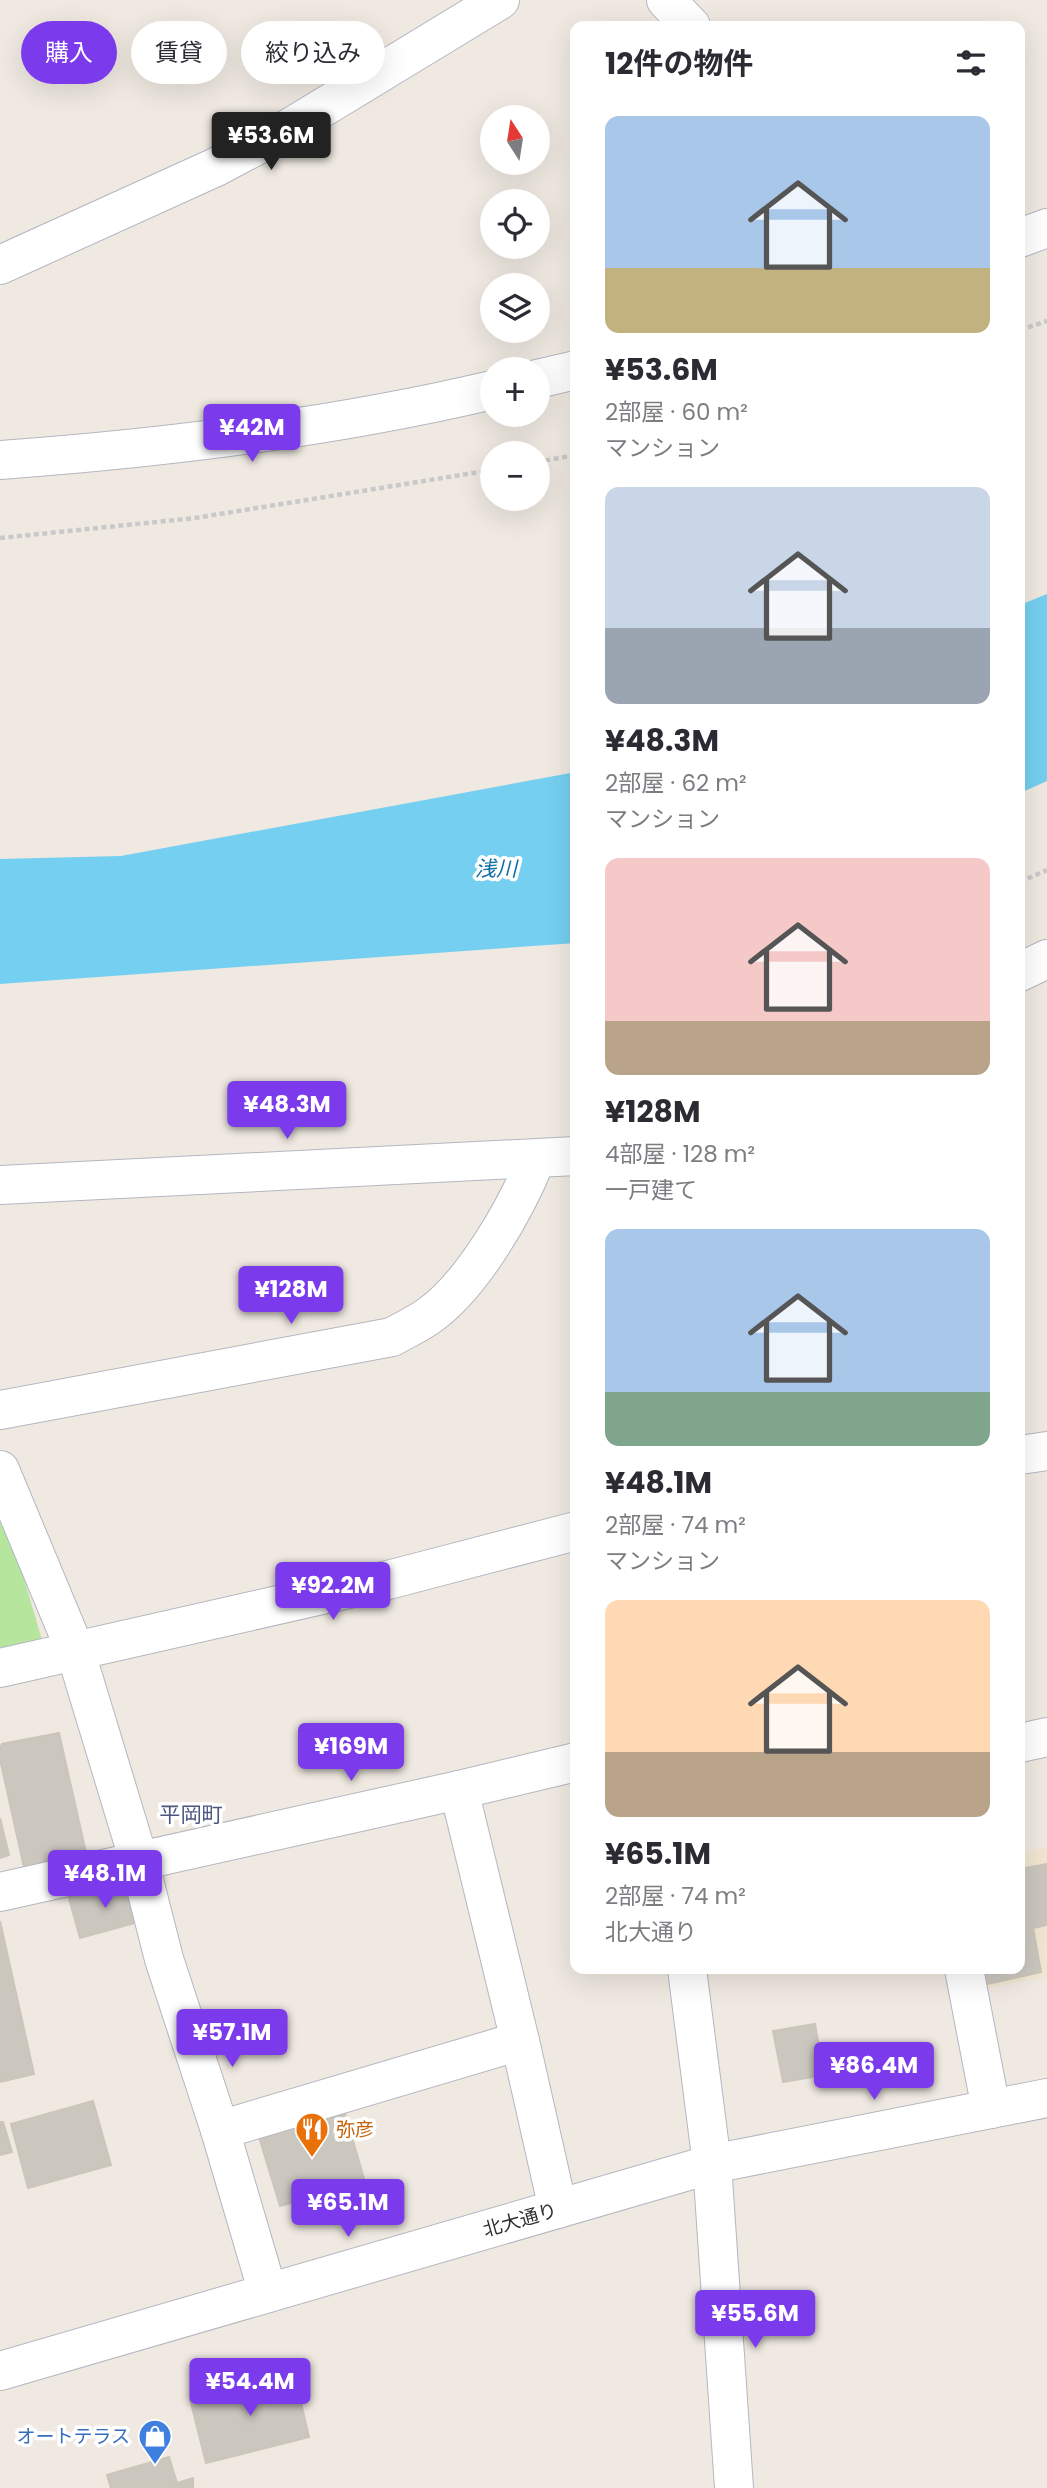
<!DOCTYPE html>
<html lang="ja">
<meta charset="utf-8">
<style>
body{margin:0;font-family:Poppins,"Noto Sans JP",sans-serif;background:#f2f2f3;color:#2b2b33;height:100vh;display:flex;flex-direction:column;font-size:26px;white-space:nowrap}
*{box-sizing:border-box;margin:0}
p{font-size:23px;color:#7c7c81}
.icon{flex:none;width:38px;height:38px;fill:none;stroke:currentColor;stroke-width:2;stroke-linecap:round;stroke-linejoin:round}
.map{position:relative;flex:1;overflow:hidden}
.drawer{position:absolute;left:570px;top:21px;width:455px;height:1953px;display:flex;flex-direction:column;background:#fff;border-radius:14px;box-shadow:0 7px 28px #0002}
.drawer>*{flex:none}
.hud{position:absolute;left:21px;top:21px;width:444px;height:63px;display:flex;gap:14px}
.needle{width:46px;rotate:348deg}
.fabs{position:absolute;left:480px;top:105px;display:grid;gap:14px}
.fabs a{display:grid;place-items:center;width:70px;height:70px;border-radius:50%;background:#fff;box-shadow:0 7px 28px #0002;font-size:35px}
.price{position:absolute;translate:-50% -60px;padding:0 16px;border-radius:7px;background:#7c3aed;color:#fff;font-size:23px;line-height:46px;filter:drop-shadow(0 2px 4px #0008)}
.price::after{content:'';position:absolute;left:50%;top:42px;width:21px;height:16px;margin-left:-10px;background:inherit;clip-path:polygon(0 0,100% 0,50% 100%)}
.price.active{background:#222;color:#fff}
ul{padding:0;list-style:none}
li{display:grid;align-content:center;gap:14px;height:371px;padding:0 35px}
li span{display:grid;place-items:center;height:217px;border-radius:14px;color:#555}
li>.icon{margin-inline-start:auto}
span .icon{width:126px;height:126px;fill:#fffc;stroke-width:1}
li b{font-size:30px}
h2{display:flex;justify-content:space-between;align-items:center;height:84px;padding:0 35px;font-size:30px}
.tag{padding:0 24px;border-radius:32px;background:#fff;box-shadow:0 7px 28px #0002;font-size:24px;line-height:63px}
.tag.active{background:#7c3aed;color:#fff}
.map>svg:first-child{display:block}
.education{fill:#f0e6d1}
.green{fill:#b6e59e}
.water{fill:#75cff0}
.building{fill:#cbc7bf;stroke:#cbc5ba;stroke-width:2}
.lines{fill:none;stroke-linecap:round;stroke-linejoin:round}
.minor-casing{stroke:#b4b7c1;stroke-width:40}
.path{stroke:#c9c9c9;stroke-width:4.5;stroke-dasharray:5 3.5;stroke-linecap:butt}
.minor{stroke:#fff;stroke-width:38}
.labels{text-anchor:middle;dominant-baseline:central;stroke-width:7;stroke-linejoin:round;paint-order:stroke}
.food-label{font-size:19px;fill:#c56008;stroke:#fff;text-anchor:start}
.street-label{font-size:19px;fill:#2e2e2e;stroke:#fff}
.shop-label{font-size:19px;fill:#366cbe;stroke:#fff;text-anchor:end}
.water-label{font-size:21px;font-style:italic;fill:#0d6fa3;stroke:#fff}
.neighbourhood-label{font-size:21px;fill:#4d5680;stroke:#fff}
</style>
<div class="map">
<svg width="1047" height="2488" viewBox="0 0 1047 2488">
<rect width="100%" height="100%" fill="#efe9e1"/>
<polygon class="education" points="1047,1847 1047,1976 969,1992 964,1969 1020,1969 1020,1853"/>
<polygon class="green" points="0,1497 42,1640 0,1651"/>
<g class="water">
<polygon points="1047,594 1047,781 1020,793 1020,605"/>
<polygon points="576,772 576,943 0,984 0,859 121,856"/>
</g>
<g class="building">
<polygon points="59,1733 87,1857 25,1872 0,1759 0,1748 2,1744"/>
<polygon points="0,1818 9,1855 0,1858"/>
<polygon points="1047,1864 1047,1925 1033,1928 1041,1972 983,1985 980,1969 1020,1969 1020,1869"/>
<polygon points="122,1885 137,1894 142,1921 80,1938 69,1898"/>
<polygon points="0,1921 34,2074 0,2082"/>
<polygon points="815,2024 824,2075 783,2082 773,2031"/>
<polygon points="93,2101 111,2165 28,2188 11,2124"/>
<polygon points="345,2113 365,2182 280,2206 259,2137"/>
<polygon points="0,2122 3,2122 12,2152 0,2155"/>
<polygon points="294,2373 309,2437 206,2463 190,2399"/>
<polygon points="169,2457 177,2483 193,2478 193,2488 111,2488 107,2475"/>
</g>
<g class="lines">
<defs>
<g id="minor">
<polyline points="666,0 691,26"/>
<polyline points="1020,238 1047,228"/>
<polyline points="0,265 216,167 286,130 500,0"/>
<polyline points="537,379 576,370"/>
<path d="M0,460C165,448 331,428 492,390"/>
<polyline points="1020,972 1047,959"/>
<polyline points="0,1185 576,1156"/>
<path d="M0,1410L392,1337C404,1330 418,1324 430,1315C473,1284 516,1209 536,1159"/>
<polyline points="1020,1455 1047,1451"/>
<polyline points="0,1470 75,1650 139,1861 164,1959 220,2130 268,2293"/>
<polyline points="0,1668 388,1580 576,1531"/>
<polyline points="1020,1743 1047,1737"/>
<polyline points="459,1790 520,2041 558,2209"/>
<polyline points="0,1892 459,1790 576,1762"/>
<polyline points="687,1969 712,2164 734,2488"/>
<polyline points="964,1969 991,2109"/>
<polyline points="220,2130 520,2041"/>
<polyline points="0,2371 712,2164 1047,2098"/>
</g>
</defs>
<use href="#minor" class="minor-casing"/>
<g class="path">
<polyline points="1020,330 1047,321"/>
<polyline points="537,462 576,455"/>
<polyline points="0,538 195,518 492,470"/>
<polyline points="1020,882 1047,870"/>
</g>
<use href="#minor" class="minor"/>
</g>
<defs>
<symbol id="restaurant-pin" viewBox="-11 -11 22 30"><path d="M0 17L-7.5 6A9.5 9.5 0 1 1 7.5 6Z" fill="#e8710a" stroke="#fff"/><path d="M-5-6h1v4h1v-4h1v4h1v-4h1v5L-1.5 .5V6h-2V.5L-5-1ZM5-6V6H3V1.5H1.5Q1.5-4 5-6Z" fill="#fff"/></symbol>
<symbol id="shop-pin" viewBox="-11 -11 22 30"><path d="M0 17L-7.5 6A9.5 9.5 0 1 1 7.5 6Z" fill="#3f7fe0" stroke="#fff"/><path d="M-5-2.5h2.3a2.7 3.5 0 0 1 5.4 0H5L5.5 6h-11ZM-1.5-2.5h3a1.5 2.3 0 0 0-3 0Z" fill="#fff"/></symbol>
</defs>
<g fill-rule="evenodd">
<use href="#restaurant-pin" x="293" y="2110" width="38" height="52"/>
<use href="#shop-pin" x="136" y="2417" width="38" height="52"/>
</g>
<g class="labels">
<g class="food-label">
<text x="336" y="2129">弥彦</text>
</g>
<g class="street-label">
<text transform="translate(520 2220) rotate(-16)">北大通り</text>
</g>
<g class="shop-label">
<text x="130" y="2436">オートテラス</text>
</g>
<g class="water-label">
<text x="496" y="868">浅川</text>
</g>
<g class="neighbourhood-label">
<text x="191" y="1814">平岡町</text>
</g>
</g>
</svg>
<div class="fabs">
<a><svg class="needle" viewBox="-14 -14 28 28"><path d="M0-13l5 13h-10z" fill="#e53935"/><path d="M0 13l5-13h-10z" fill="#7c7c81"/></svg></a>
<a><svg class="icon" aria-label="locate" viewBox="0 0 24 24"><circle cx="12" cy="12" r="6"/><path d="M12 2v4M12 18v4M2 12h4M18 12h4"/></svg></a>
<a><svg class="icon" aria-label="layers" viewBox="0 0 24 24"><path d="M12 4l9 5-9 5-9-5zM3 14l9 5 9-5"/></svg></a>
<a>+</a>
<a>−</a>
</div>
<b class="price active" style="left:271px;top:172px">¥53.6M</b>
<b class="price" style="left:252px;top:464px">¥42M</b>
<b class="price" style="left:287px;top:1141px">¥48.3M</b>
<b class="price" style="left:291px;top:1326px">¥128M</b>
<b class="price" style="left:333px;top:1622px">¥92.2M</b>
<b class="price" style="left:351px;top:1783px">¥169M</b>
<b class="price" style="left:105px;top:1910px">¥48.1M</b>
<b class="price" style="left:232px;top:2069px">¥57.1M</b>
<b class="price" style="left:874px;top:2102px">¥86.4M</b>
<b class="price" style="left:348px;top:2239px">¥65.1M</b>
<b class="price" style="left:755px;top:2350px">¥55.6M</b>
<b class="price" style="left:250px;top:2418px">¥54.4M</b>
<div class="hud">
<a class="tag active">購入</a>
<a class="tag">賃貸</a>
<a class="tag">絞り込み</a>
</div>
<section class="drawer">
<h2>12件の物件<svg class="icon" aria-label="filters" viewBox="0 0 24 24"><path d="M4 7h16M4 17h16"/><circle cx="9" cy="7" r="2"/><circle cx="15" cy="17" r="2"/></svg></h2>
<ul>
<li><span style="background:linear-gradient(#a9c7e8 70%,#c2b280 0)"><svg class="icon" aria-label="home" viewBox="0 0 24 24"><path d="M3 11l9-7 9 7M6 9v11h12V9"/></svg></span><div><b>¥53.6M</b><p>2部屋 · 60 m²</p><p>マンション</p></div></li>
<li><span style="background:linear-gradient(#c9d6e8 65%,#9aa5b1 0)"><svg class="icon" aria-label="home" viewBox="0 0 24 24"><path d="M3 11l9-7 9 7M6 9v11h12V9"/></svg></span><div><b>¥48.3M</b><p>2部屋 · 62 m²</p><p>マンション</p></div></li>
<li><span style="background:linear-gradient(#f6c9c9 75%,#b9a48a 0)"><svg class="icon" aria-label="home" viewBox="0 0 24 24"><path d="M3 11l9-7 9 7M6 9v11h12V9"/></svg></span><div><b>¥128M</b><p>4部屋 · 128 m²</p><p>一戸建て</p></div></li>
<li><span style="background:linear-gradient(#a9c7e8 75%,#7fa58c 0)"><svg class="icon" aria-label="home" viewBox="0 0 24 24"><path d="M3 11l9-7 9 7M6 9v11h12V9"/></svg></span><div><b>¥48.1M</b><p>2部屋 · 74 m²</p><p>マンション</p></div></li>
<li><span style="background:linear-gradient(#ffd9b3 70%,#b9a48a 0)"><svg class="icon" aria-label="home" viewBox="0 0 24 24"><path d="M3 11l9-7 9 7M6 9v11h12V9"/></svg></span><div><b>¥65.1M</b><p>2部屋 · 74 m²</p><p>北大通り</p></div></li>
</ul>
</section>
</div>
